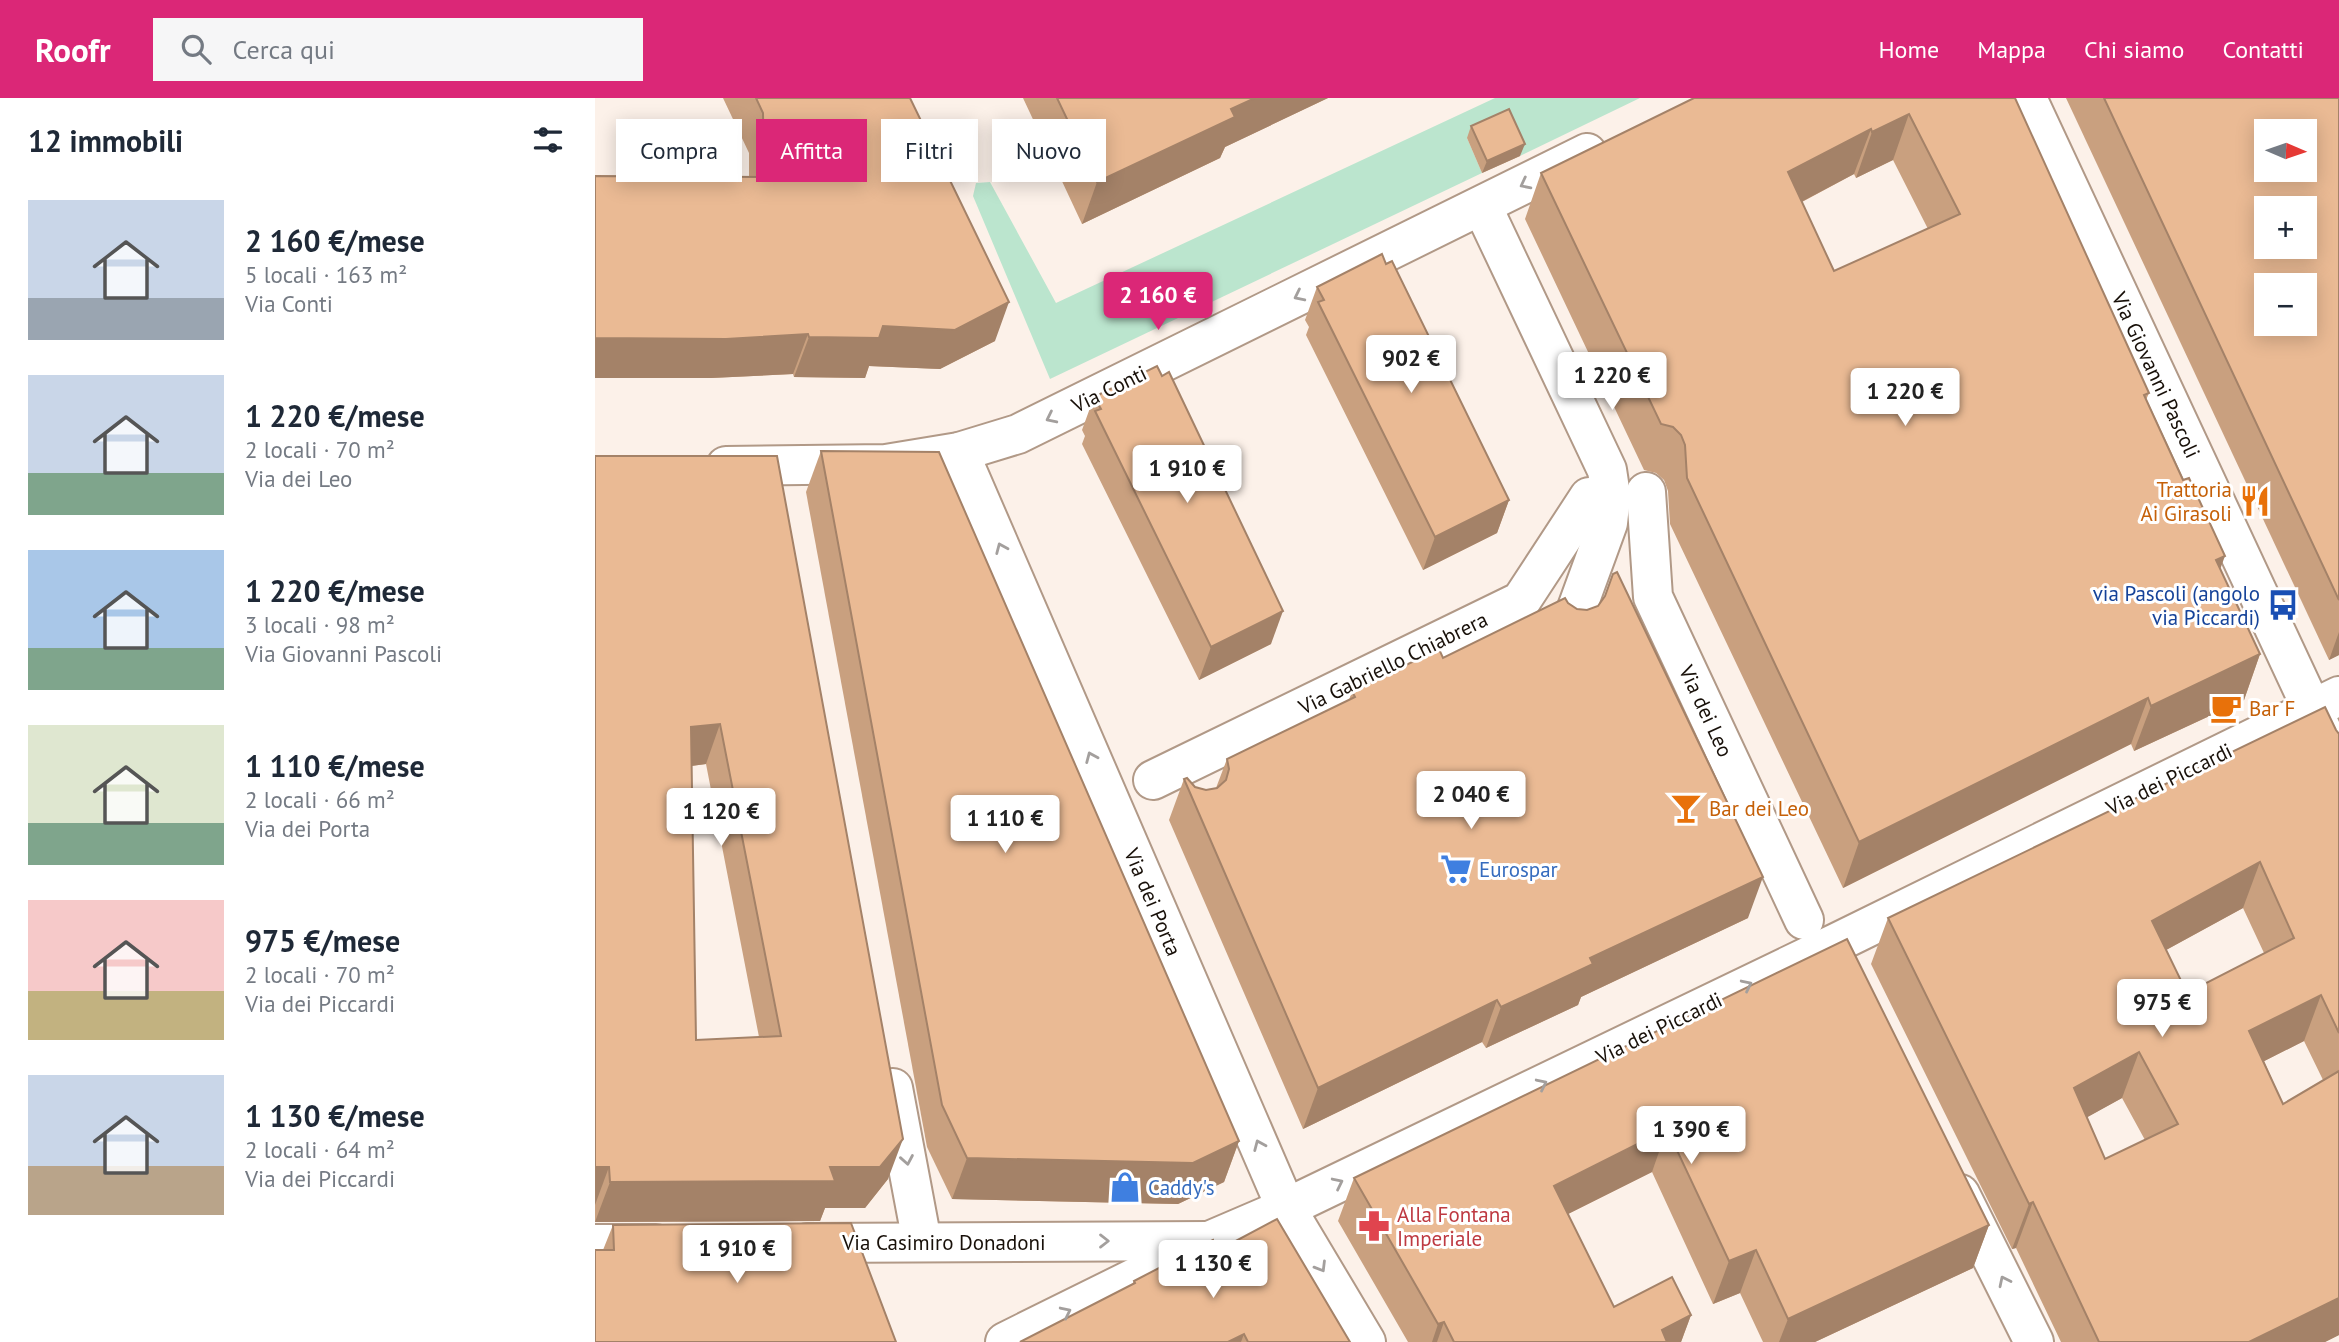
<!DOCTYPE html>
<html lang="it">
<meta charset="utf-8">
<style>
body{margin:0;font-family:"PT Sans",sans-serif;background:#f6f6f7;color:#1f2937;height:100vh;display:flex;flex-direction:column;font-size:26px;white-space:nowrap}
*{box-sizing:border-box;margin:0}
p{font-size:23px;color:#747a83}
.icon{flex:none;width:38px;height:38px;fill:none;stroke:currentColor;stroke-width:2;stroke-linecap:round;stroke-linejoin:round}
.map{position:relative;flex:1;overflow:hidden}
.sheet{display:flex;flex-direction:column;background:#fff;width:595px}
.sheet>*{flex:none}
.banner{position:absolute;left:21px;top:21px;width:665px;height:63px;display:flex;gap:14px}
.needle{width:46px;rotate:92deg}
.fabs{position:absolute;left:1659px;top:21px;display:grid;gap:14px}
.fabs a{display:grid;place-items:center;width:63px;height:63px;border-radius:0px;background:#fff;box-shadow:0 4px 18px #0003;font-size:35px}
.price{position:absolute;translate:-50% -60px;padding:0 16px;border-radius:7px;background:#fff;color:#222;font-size:23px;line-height:46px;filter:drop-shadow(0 2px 4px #0008)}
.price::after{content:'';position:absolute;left:50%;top:42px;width:21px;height:16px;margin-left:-10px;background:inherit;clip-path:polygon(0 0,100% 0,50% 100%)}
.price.on{background:#db2777;color:#fff}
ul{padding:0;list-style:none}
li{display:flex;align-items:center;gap:21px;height:175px;padding:0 28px}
li span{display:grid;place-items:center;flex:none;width:196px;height:140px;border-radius:0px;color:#555}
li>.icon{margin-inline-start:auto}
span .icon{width:84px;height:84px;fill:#fffc;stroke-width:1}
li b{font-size:30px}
h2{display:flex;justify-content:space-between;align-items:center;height:84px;padding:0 28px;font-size:30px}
.chip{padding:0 24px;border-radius:0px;background:#fff;box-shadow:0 4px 18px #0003;font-size:24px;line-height:63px}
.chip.on{background:#db2777;color:#fff}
header{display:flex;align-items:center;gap:42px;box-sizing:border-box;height:98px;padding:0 35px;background:#db2777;color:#fff}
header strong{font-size:33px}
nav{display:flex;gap:38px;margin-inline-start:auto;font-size:24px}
.search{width:490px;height:63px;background:#f6f6f7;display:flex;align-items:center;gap:18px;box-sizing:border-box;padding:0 24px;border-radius:0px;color:#747a83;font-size:26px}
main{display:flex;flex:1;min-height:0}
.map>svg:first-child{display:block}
.green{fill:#bbe5ce}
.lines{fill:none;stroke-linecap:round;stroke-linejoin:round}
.minor-casing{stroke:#b19987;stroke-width:42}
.major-casing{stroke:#b19987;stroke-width:42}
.minor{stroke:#fff;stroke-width:38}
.major{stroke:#fff;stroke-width:38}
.wall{fill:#c9a07f;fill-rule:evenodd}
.shaded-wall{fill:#a48268}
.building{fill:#eaba94;stroke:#a48268;stroke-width:2;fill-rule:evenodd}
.oneway{stroke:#a39f9d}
.labels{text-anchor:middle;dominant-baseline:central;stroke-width:6;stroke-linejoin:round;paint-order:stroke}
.street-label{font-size:21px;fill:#181009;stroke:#fff}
.food-label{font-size:21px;fill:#c56008;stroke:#fff;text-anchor:start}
.transit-label{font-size:21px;fill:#164399;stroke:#fff;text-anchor:end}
.shop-label{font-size:21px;fill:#366cbe;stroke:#fff;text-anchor:start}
.health-label{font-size:21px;fill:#be3a42;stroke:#fff;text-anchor:start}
</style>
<header>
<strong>Roofr</strong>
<div class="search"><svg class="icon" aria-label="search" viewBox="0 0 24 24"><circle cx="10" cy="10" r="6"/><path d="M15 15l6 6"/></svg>Cerca qui</div>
<nav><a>Home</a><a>Mappa</a><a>Chi siamo</a><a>Contatti</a></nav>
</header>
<main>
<section class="sheet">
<h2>12 immobili<svg class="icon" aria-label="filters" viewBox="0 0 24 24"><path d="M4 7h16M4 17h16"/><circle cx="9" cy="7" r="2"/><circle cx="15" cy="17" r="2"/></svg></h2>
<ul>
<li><span style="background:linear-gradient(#c9d6e8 70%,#9aa5b1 0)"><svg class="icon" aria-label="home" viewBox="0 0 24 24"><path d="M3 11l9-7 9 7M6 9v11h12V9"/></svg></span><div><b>2 160 €/mese</b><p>5 locali · 163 m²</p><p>Via Conti</p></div></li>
<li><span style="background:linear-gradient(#c9d6e8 70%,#7fa58c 0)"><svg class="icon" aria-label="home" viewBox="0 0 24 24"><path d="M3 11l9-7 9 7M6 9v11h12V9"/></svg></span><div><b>1 220 €/mese</b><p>2 locali · 70 m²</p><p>Via dei Leo</p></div></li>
<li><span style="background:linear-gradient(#a9c7e8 70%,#7fa58c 0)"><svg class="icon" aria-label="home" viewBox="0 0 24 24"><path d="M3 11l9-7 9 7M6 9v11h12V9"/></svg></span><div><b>1 220 €/mese</b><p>3 locali · 98 m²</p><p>Via Giovanni Pascoli</p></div></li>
<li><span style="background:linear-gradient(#dfe7d0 70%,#7fa58c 0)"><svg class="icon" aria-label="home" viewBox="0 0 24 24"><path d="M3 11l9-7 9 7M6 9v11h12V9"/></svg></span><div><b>1 110 €/mese</b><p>2 locali · 66 m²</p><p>Via dei Porta</p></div></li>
<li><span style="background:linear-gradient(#f6c9c9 65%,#c2b280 0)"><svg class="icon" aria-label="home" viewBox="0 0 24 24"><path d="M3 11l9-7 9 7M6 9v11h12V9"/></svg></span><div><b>975 €/mese</b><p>2 locali · 70 m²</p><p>Via dei Piccardi</p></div></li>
<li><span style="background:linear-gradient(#c9d6e8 65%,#b9a48a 0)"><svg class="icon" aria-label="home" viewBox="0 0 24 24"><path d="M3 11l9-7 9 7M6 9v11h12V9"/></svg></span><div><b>1 130 €/mese</b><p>2 locali · 64 m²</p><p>Via dei Piccardi</p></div></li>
</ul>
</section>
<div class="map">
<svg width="1744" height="1244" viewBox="0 0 1744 1244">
<rect width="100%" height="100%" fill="#fcf1e9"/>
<polygon class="green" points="900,0 1045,0 925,58 872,40 887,75 455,281 378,98 381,85 395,84 461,205"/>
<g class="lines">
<defs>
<g id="minor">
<polyline points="1432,0 1744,669"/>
<polyline points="887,108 1012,372 1016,398 1013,425 974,532"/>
<polyline points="364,354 691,1110 771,1244"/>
<polyline points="131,368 291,366 364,354 423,336 992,55"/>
<polyline points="1051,394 1058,499 1209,822"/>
<polyline points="558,682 926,503 994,399"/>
<polyline points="298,990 327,1144"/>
<polyline points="1365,1096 1439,1244"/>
<polyline points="212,1145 614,1143"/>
<polyline points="0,1146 61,1146"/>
</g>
<polyline id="major" points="410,1244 614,1143 691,1110 1241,845 1744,598"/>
</defs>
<use href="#minor" class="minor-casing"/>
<use href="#major" class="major-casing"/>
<use href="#minor" class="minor"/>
<use href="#major" class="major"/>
</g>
<g class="wall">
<polygon points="128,0 315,0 400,243 345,271 274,268 270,280 199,279 198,276 116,280 0,280 0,78 154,79 154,55"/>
<polygon points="428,0 733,0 630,49 625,60 487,126"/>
<path d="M1420,0L1554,295L1551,302L1625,471L1665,556L1649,602L1539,653L1536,646L1248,790L1075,426L1073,393L1069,382L1061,375L1049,372L930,121L946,75ZM1298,62L1333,131L1239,173L1207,104L1259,76L1261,80Z"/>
<polygon points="1471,0 1744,0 1744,557 1734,562"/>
<polygon points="876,28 925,58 887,75 872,40"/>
<polygon points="791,166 914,402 902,435 828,472 711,237 714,229 710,222 722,189"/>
<polygon points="499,299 676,546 604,582 487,346 490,338 487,332"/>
<polygon points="226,353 644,1043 629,1084 583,1106 357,1101 332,1049 211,394"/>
<path d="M0,358H182L293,1081L270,1110H230L225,1123L0,1124ZM111,666L164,939L101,942L96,668Z"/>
<polygon points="848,560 1153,820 986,899 983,907 891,950 887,944 708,1031 574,722 589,681 600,689 611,692 621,690 632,661 754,602 757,593"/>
<path d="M1741,632L1744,636V1237L1730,1244H1466L1421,1150L1417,1151L1276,866L1293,820ZM1648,810L1669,855L1592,895L1571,852ZM1709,943L1728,982L1688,1006L1669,963ZM1527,1000L1550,1042L1510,1061L1492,1019Z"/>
<polygon points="1252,841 1394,1127 1378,1170 1220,1244 1168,1244 1145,1195 1118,1206 1057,1074 973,1116 1019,1209 1096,1217 1086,1244 813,1244 743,1123 759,1080"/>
<polygon points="18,1127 301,1244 8,1152"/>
<polygon points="622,1153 755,1244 425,1244 537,1187 539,1183"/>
</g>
<g class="shaded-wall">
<polygon points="660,0 733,0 630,49 625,60 487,126 502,84 636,11"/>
<polygon points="1314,16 1298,62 1261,80 1277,34"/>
<polygon points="1276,31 1259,76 1176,120 1193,74"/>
<polygon points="930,46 925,58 887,75 892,63"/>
<polygon points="414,204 400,243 345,271 274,268 270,280 199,279 214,239 288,228"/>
<polygon points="213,236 198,276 116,280 0,280 0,240"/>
<polygon points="914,402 902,435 828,472 840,439"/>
<polygon points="1630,458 1613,504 1621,462"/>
<polygon points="688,513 676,546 604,582 616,549"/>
<polygon points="1744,534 1744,557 1734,562"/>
<polygon points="1665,556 1649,602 1539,653 1556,608"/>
<polygon points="1553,600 1536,646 1248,790 1264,744"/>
<polygon points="125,626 111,666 81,670 96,629"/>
<polygon points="1665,764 1648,810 1540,869 1557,823"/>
<polygon points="1168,779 1153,820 986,899 983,907 891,950 906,909 995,860"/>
<polygon points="1726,897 1709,943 1638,979 1654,933"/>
<polygon points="902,902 887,944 708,1031 723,990"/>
<polygon points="1544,954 1527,1000 1462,1036 1479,990"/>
<polygon points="1072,1031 1057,1074 943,1131 959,1088"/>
<polygon points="308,1041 293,1081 270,1110 230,1110 225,1123 0,1124 15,1084 235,1069"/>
<polygon points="644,1043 629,1084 583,1106 357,1101 372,1060"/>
<polygon points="0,1069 14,1069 0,1107"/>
<polygon points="1438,1104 1421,1150 1417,1151 1434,1106"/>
<polygon points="1394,1127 1378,1170 1220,1244 1184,1244 1193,1221"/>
<polygon points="1161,1152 1145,1195 1118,1206 1134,1163"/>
<polygon points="1744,1200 1744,1237 1730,1244 1654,1244"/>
<polygon points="1096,1217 1086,1244 1062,1244 1067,1232"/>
<polygon points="849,1224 842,1244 837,1244 843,1226"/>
<polygon points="649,1236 646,1244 633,1244"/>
</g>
<g class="building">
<polygon points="161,0 315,0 414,204 360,232 288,228 284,240 214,239 213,236 131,241 0,240 0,78 169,79 168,15"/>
<polygon points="462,0 660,0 636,11 640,19 502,84"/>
<path d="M1099,0H1420L1554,295L1549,297L1588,382L1594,380L1630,458L1621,462L1665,556L1556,608L1553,600L1264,744L1092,380L1090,347L1086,337L1078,329L1066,326L946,75ZM1314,16L1365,116L1239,173L1193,74L1276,31L1277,34Z"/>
<path d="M1509,0H1744V502ZM1671,33H1710V72H1671ZM1671,110H1710V149H1671ZM1671,187H1710V226H1671Z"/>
<polygon points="914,11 930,46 892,63 876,28"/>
<polygon points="787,156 791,166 797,163 914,402 840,439 723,204 729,202 722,189"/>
<polygon points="562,268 567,278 574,274 688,513 616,549 500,313 506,311 499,299"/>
<polygon points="226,353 344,354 644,1043 598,1065 372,1060 347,1007"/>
<path d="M0,358H182L308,1041L285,1069H235L240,1083L15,1084L14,1069H0ZM125,626L186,938L101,942L96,629Z"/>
<polygon points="1022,474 1168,779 995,860 998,866 906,909 902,902 723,990 589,681 592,680 600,689 611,692 622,690 631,682 634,671 632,661 760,599 757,593 844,551 848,560 970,500 973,505 982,511 992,512 1003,508 1010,498 1018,476"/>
<path d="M1730,609L1741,632L1744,636V935L1726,897L1654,933L1688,1006L1744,973V1200L1654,1244H1504L1438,1104L1434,1106L1293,820ZM1665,764L1699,840L1592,895L1557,823ZM1544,954L1583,1026L1510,1061L1479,990Z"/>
<polygon points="1252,841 1394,1127 1193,1221 1161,1152 1134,1163 1072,1031 959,1088 1019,1209 1077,1179 1096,1217 1067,1232 1072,1244 859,1244 849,1224 843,1226 759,1080"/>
<polygon points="682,1121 755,1244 653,1244 649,1236 633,1244 425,1244 540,1185 539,1183 618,1142 622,1153"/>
<polygon points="256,1125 301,1244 0,1244 0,1152 19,1152 18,1127"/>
</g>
<defs><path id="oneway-chevron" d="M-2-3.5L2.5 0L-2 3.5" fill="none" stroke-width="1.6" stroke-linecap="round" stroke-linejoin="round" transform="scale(1.75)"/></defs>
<g class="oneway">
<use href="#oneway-chevron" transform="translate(930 86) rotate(153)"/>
<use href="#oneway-chevron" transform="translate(704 198) rotate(154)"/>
<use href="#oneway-chevron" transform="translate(456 320) rotate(154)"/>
<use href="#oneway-chevron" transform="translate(406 450) rotate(-113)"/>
<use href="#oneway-chevron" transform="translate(496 659) rotate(-113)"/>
<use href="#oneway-chevron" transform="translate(1152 887) rotate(-26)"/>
<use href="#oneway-chevron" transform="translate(947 986) rotate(-26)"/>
<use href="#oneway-chevron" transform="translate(664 1047) rotate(-113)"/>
<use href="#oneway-chevron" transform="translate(312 1062) rotate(80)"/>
<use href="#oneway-chevron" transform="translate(743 1085) rotate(-26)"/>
<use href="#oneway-chevron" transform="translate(509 1143)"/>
<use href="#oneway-chevron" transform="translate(726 1169) rotate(59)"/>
<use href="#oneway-chevron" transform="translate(1409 1183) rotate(-116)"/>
<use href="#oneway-chevron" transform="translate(471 1214) rotate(-26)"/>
</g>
<defs>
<symbol id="restaurant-bare" viewBox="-9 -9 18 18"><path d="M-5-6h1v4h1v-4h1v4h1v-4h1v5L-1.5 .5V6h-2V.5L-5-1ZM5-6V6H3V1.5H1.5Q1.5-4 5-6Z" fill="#e8710a" stroke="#fff" stroke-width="2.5" paint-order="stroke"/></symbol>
<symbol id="bus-bare" viewBox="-9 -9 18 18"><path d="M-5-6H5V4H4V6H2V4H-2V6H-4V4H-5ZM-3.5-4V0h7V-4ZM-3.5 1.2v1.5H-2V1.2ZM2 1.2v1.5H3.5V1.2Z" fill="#1a4fb4" stroke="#fff" stroke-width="2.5" paint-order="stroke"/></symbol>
<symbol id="cafe-bare" viewBox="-9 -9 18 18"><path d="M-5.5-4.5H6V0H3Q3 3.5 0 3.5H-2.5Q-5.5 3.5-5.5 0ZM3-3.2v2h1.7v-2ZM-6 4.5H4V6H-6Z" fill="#e8710a" stroke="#fff" stroke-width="2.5" paint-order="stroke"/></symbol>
<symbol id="bar-bare" viewBox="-9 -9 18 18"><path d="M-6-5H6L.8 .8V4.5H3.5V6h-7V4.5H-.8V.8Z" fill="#e8710a" stroke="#fff" stroke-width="2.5" paint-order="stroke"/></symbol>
<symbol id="supermarket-bare" viewBox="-9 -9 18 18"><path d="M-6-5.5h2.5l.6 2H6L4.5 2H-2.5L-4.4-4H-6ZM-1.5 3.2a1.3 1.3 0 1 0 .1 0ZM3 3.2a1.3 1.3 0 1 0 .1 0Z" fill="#3f7fe0" stroke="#fff" stroke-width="2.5" paint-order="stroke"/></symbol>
<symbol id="shop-bare" viewBox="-9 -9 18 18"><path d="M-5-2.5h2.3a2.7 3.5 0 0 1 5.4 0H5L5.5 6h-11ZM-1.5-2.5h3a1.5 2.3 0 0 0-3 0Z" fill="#3f7fe0" stroke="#fff" stroke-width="2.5" paint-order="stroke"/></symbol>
<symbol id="pharmacy-bare" viewBox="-9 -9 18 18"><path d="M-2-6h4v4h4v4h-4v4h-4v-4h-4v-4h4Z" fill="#e0444e" stroke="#fff" stroke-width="2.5" paint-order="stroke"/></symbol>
</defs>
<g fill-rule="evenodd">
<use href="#restaurant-bare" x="1638" y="381" width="44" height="44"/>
<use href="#bus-bare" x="1666" y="485" width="44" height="44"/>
<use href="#cafe-bare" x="1609" y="588" width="44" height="44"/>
<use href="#bar-bare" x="1069" y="688" width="44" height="44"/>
<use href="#supermarket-bare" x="839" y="749" width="44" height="44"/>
<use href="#shop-bare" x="508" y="1067" width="44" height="44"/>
<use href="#pharmacy-bare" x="757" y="1106" width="44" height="44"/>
</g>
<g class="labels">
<g class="street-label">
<text transform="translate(1561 277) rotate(65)">Via Giovanni Pascoli</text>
<text transform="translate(514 291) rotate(-26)">Via Conti</text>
<text transform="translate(798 565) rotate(-26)">Via Gabriello Chiabrera</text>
<text transform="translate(1111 613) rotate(65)">Via dei Leo</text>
<text transform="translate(1574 681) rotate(-26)">Via dei Piccardi</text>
<text transform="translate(558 804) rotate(67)">Via dei Porta</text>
<text transform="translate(1064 930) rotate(-26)">Via dei Piccardi</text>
<text x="349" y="1144">Via Casimiro Donadoni</text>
</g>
<g class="food-label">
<text x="1637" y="391" text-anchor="end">Trattoria<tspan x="1637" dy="24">Ai Girasoli</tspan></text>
<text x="1654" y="610">Bar F</text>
<text x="1114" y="710">Bar dei Leo</text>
</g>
<g class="transit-label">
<text x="1665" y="495">via Pascoli (angolo<tspan x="1665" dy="24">via Piccardi)</tspan></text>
</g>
<g class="shop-label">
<text x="884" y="771">Eurospar</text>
<text x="553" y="1089">Caddy's</text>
</g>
<g class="health-label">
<text x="802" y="1116">Alla Fontana<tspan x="802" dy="24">Imperiale</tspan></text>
</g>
</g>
</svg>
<div class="fabs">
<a><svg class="needle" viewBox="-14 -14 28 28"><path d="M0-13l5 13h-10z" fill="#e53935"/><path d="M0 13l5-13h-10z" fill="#747a83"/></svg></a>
<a>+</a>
<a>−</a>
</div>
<b class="price on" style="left:563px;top:234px">2 160 €</b>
<b class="price" style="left:816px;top:297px">902 €</b>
<b class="price" style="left:1017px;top:314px">1 220 €</b>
<b class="price" style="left:1310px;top:330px">1 220 €</b>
<b class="price" style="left:592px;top:407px">1 910 €</b>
<b class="price" style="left:876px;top:733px">2 040 €</b>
<b class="price" style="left:126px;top:750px">1 120 €</b>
<b class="price" style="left:410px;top:757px">1 110 €</b>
<b class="price" style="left:1567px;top:941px">975 €</b>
<b class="price" style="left:1096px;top:1068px">1 390 €</b>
<b class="price" style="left:142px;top:1187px">1 910 €</b>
<b class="price" style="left:618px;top:1202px">1 130 €</b>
<div class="banner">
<a class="chip">Compra</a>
<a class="chip on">Affitta</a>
<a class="chip">Filtri</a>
<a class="chip">Nuovo</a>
</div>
</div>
</main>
